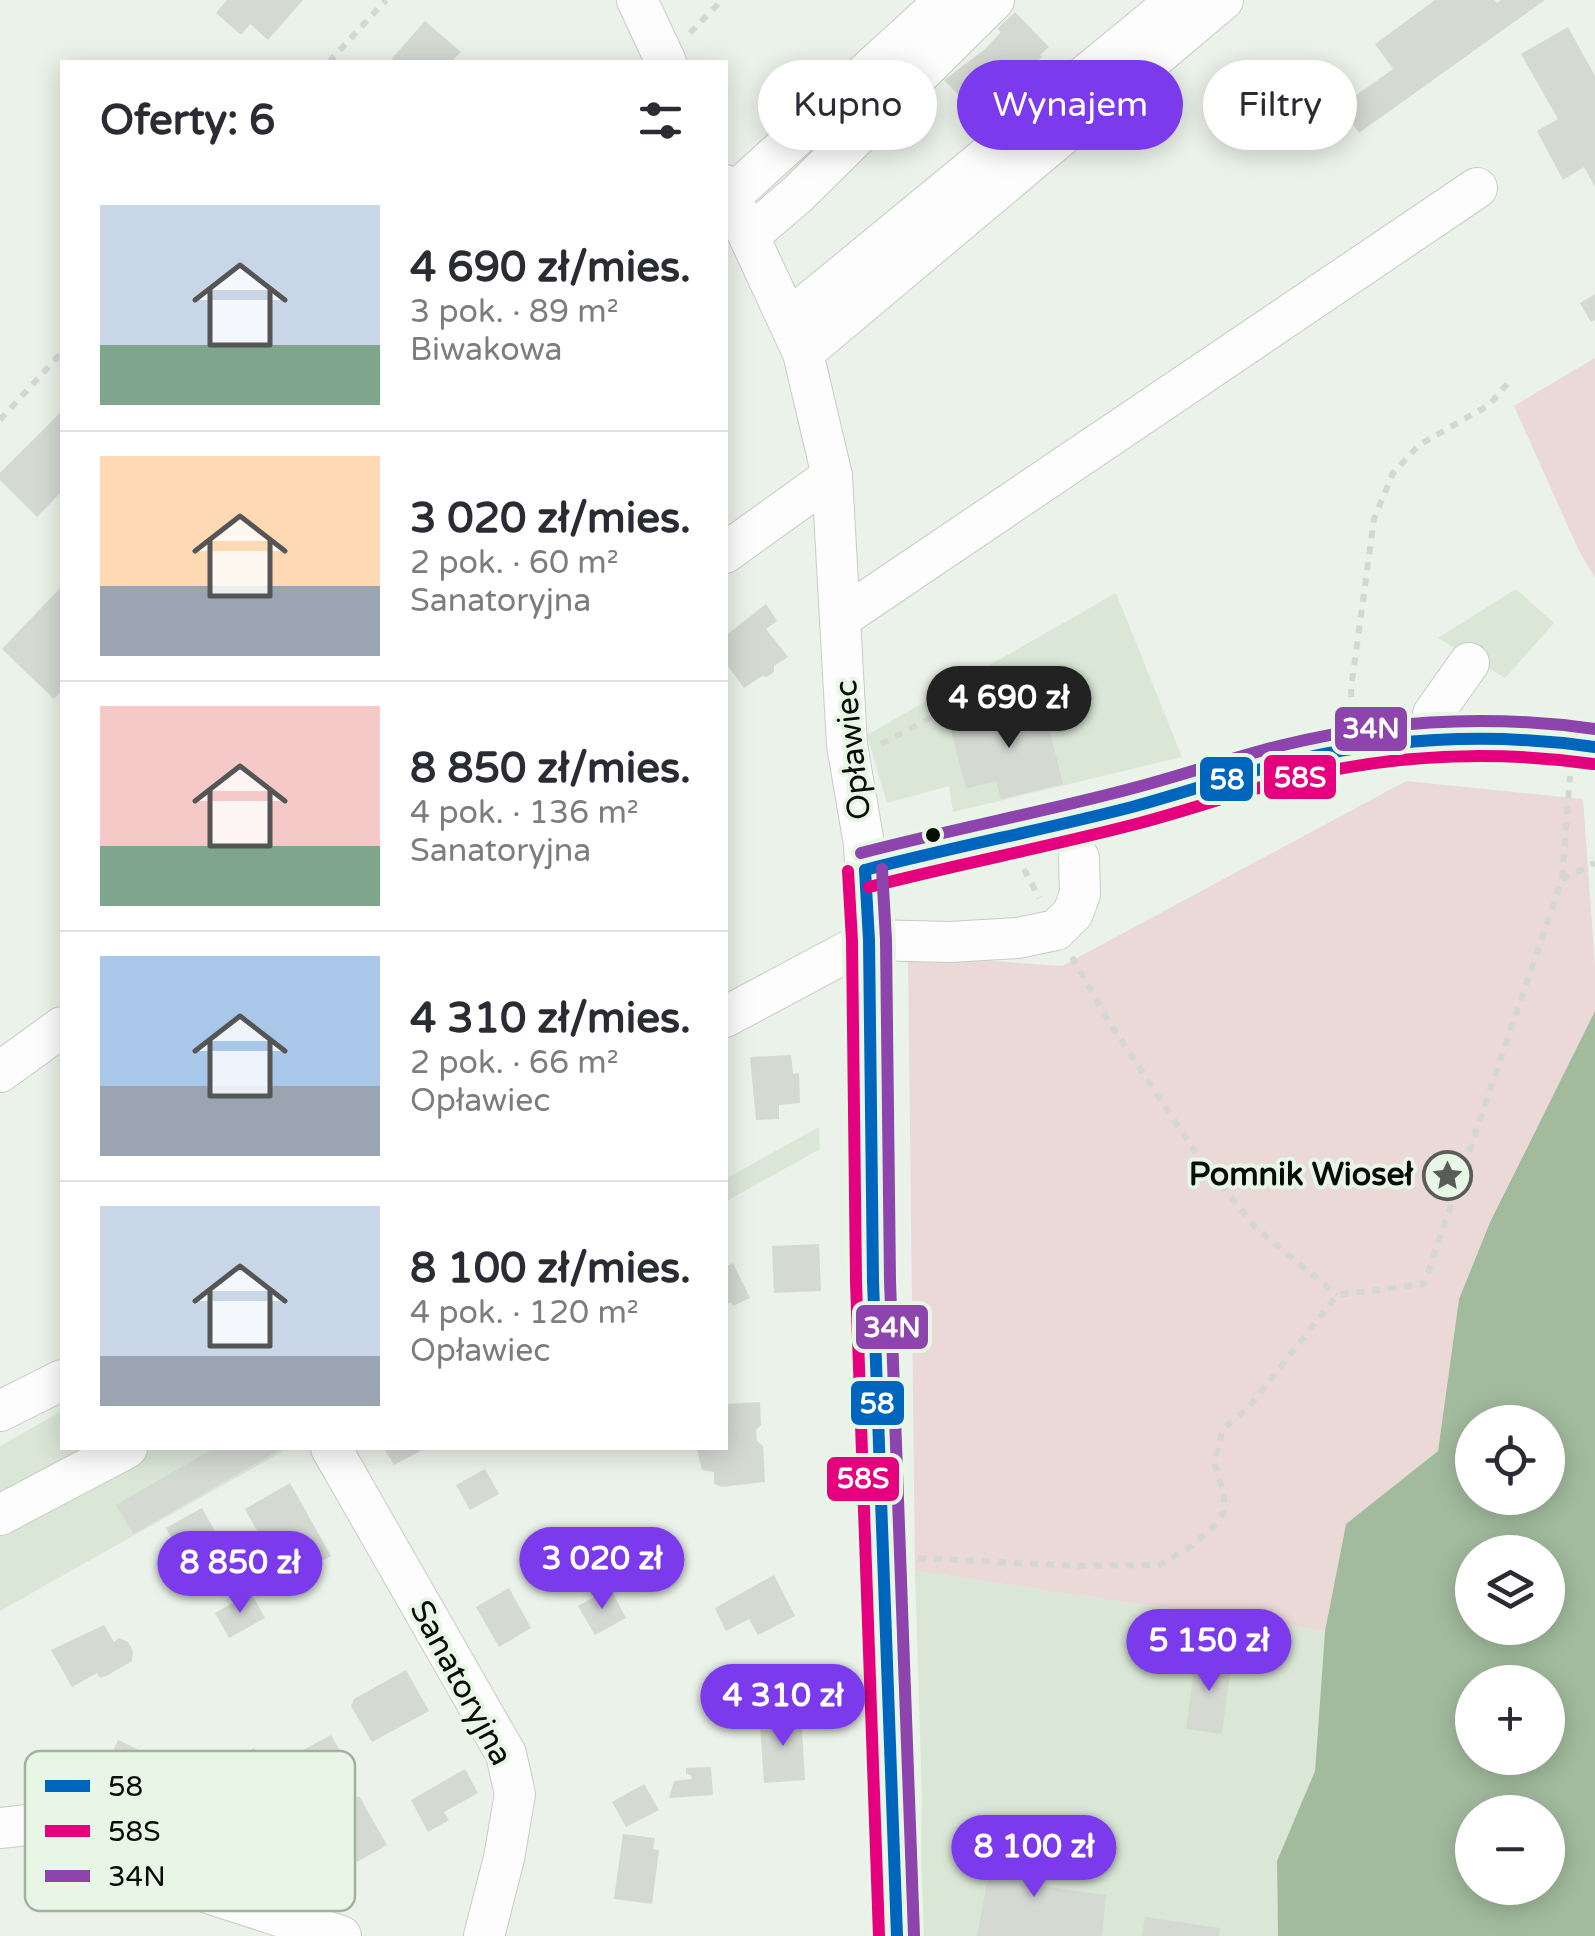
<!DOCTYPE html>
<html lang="pl">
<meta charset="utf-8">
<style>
body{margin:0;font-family:"Varela Round",sans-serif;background:#f2f2f3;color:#2b2b33;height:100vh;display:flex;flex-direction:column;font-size:38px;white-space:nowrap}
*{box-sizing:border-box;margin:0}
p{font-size:32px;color:#7c7c81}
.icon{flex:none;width:55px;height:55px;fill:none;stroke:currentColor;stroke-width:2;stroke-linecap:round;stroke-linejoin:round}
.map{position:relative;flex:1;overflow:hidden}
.panel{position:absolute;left:60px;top:60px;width:668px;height:1390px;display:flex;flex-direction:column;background:#fff;border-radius:0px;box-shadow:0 5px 25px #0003}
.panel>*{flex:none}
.banner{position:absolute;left:758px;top:60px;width:688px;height:90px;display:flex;gap:20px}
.buttons{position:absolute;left:1455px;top:1405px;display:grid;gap:20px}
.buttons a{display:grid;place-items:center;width:110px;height:110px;border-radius:50%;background:#fff;box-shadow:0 5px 25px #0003;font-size:50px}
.price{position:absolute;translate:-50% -85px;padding:0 22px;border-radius:35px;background:#7c3aed;color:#fff;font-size:32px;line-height:65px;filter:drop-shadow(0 2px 5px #0008)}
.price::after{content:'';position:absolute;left:50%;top:60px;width:30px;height:22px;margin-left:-15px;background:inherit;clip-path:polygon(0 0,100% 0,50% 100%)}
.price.current{background:#222;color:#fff}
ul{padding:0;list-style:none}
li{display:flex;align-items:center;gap:30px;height:250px;padding:0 40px}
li+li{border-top:2px solid #e1e1e2}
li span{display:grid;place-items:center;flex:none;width:280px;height:200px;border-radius:0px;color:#555}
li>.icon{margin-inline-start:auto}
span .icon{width:120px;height:120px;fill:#fffc;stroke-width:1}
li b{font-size:42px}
h2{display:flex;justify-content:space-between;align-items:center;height:120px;padding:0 40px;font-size:42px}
.pill{padding:0 35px;border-radius:45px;background:#fff;box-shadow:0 5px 25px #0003;font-size:35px;line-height:90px}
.pill.current{background:#7c3aed;color:#fff}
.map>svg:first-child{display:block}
.built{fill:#dae7d7}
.green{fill:#ead9d7}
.water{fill:#a2bb9d;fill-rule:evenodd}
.building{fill:#d4d9d2}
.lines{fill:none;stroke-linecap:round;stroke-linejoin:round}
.minor-casing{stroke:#c7ccc5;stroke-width:42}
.path{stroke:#d4d7d4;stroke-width:6;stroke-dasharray:8 8;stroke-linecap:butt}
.minor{stroke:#fcfdfc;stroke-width:40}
.bus-1-casing{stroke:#e8f6e5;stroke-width:20}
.bus-2-casing{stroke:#e8f6e5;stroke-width:20}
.bus-3-casing{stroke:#e8f6e5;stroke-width:20}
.bus-1{stroke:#0065bd;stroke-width:12}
.bus-2{stroke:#e5007d;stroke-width:12}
.bus-3{stroke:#8e44ad;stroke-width:12}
.bus-dot{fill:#090d08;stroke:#e8f6e5;stroke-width:4}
.labels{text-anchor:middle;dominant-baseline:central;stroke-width:8;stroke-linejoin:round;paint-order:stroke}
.street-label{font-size:32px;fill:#090d08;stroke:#e8f6e5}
.poi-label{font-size:32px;font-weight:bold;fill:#090d08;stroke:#e8f6e5;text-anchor:end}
.key{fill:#e8f6e5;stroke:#a5b0a3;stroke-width:2.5}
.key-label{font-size:28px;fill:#090d08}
.line-badge{stroke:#e8f6e5;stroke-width:4}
.badge-label{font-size:28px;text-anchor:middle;font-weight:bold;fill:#fff}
</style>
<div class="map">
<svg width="1595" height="1936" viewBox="0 0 1595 1936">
<rect width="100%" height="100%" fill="#ebf2e9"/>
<g class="built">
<polygon points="1516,589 1554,623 1505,678 1438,638"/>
<polygon points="1116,593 1182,757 953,812 949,786 887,803 867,735"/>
<polygon points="819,1127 820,1149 725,1202 725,1179"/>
<polygon points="62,1411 62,1448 289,1448 0,1611 0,1446"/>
<polygon points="915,1571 1325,1631 1315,1771 1277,1861 1278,1936 920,1936 922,1799"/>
</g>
<g class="green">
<polygon points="1595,358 1595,578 1579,551 1514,406"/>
<polygon points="1406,781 1583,799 1595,966 1595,1011 1490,1221 1459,1299 1438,1451 1346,1524 1325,1631 915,1571 908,955 1062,966"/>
</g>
<path class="water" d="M1595,1011V1936H1278L1277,1861L1315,1771L1325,1631L1346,1524L1438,1451L1459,1299L1490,1222ZM1472,1422H1548V1498H1472ZM1472,1552H1548V1628H1472ZM1472,1682H1548V1758H1472ZM1472,1812H1548V1888H1472Z"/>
<g class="building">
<polygon points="227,0 303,0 268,40 250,24 241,35 216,13"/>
<polygon points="1435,0 1494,0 1497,3 1501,0 1545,0 1359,133 1341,106 1393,69 1375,44"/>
<polygon points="1015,12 1049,47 1040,55 1042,57 1002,92 1004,94 978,116 944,80 984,50 1001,32 997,29"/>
<polygon points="425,21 461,52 451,62 389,62"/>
<polygon points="1568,27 1595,76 1595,187 1584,167 1563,180 1537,131 1558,119 1521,54"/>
<polygon points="1595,294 1595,320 1591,322 1580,303"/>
<polygon points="62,411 62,491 37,517 0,480 0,473"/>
<polygon points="62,586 62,690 54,699 2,649"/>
<polygon points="766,604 777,621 766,629 788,657 774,666 774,672 767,677 762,676 744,688 725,662 725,636"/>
<polygon points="1042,699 1063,784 1001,799 996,781 966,789 951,731 982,723 980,715"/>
<polygon points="791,1055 793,1074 799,1073 800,1103 779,1105 779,1119 756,1120 750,1057"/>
<polygon points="819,1244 821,1291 774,1293 772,1246"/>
<polygon points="733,1263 750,1298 733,1306 731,1302 725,1305 725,1267"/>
<polygon points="760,1402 761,1425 756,1430 757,1441 763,1446 765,1482 722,1487 714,1484 714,1472 702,1470 697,1450 725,1448 725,1404"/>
<polygon points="214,1448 283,1448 133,1534 116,1505"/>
<polygon points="384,1448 426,1448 394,1465"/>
<polygon points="485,1469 499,1494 470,1510 456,1485"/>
<polygon points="290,1483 331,1556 285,1581 245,1509"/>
<polygon points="202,1508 216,1533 180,1553 166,1528"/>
<polygon points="774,1575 795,1616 758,1635 749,1619 726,1631 715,1608"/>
<polygon points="509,1588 531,1628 499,1647 476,1607"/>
<polygon points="610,1588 626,1618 595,1635 578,1606"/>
<polygon points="251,1593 265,1618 229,1638 215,1613"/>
<polygon points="104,1625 114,1642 119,1638 128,1642 133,1651 132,1661 108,1675 100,1678 97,1673 72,1687 51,1650"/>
<polygon points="1196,1655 1232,1659 1222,1734 1186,1729"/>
<polygon points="406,1670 429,1711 372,1742 351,1706 354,1699"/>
<polygon points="777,1713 801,1715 805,1780 764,1783 760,1724"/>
<polygon points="331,1735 351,1770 319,1790 309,1771 276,1788 284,1802 265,1812 236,1760 254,1748 266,1770"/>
<polygon points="118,1740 164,1762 149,1794 103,1773"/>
<polygon points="711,1767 713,1795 669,1798 674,1781 692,1779 691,1775 686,1774 686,1768"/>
<polygon points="465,1769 478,1793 444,1812 449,1820 428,1832 411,1800"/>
<polygon points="644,1784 659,1810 626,1827 612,1802"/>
<polygon points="359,1796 387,1845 357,1862 346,1841 315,1859 310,1851 302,1855 290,1834"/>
<polygon points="623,1834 655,1838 653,1849 659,1850 652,1904 614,1899"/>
<polygon points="995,1841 1045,1848 1040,1886 1106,1895 1102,1936 977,1936"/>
<polygon points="1145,1917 1220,1928 1219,1936 1142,1936"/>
</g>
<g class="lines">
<defs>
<g id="minor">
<polyline points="637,0 666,62"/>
<polyline points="725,185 803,353 832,476 847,745 864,844 869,940 873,1281 897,1936"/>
<polyline points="731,196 946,0"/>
<polyline points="750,235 799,193 994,0"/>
<polyline points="788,320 1177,0"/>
<polyline points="803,353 1223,0"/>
<polyline points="725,553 832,476"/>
<polyline points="841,618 1477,188"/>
<polyline points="1434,740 1433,714 1469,663"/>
<path d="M865,870C953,846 1043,829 1132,807C1188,792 1243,772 1300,759C1396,737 1498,730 1595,747"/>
<polyline points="725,1017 869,940 950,942 1018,938 1056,930 1073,913 1080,894 1079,858"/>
<polyline points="0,1072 62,1027"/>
<polyline points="0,1411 62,1380"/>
<polyline points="331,1448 506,1754 515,1794 504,1858 484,1936"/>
<polyline points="0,1515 127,1448"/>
<polyline points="0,1828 28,1825 214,1895 341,1936"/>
</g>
</defs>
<use href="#minor" class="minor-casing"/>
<g class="path">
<polyline points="690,33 722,0"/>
<polyline points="329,62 386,0"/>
<polyline points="0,420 62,352"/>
<polyline points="1352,713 1351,689 1374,519 1393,473 1419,445 1489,405 1508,383"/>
<polyline points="881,744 1024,669 1055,686"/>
<polyline points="1024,869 1039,898"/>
<polyline points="1562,878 1570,776"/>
<polyline points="1072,957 1109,1022 1200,1159 1255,1227 1337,1295"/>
<polyline points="918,1558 1078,1566 1160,1565 1191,1546 1215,1525 1224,1512 1224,1494 1214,1462 1223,1429 1249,1407 1337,1295 1424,1284 1562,879 1595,863"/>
</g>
<use href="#minor" class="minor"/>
<defs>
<g id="bus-1">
<polyline points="865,870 869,940 873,1281 897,1936"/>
<path d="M865,870C953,847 1043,830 1132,807C1188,792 1243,772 1300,759C1398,737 1496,733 1595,747"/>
</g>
<g id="bus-2">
<polyline points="848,871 852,941 856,1282 879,1936"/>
<path d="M869,887C958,864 1048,847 1136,824C1186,811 1234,794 1283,781C1385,755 1488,749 1593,764"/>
</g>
<g id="bus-3">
<path d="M861,853C949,830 1038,813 1126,790C1178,777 1228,759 1279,746C1383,720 1489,714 1595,729"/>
<polyline points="882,869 886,940 890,1281 914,1935"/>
</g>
</defs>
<use href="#bus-1" class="bus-1-casing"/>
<use href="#bus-2" class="bus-2-casing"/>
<use href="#bus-3" class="bus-3-casing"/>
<use href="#bus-1" class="bus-1"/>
<use href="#bus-2" class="bus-2"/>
<use href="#bus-3" class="bus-3"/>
</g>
<defs>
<symbol id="sight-ring" viewBox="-11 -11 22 22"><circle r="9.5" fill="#e8f6e5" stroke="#585d57" stroke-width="1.5"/><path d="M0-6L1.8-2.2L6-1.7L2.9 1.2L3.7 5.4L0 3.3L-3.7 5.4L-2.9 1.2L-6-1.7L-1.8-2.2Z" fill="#585d57"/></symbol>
</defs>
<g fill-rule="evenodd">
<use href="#sight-ring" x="1420" y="1148" width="55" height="55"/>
</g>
<circle class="bus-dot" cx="933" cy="835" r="9"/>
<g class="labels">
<g class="street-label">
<text transform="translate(853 750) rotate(-96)">Opławiec</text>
<text transform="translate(461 1683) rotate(62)">Sanatoryjna</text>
</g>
<g class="poi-label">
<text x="1413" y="1175">Pomnik Wioseł</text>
</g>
</g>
<rect x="25" y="1751" width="330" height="160" rx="15" class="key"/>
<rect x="45" y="1780" width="45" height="12" fill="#0065bd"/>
<rect x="45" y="1825" width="45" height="12" fill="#e5007d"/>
<rect x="45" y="1870" width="45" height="12" fill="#8e44ad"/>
<g class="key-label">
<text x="108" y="1796">58</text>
<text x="108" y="1841">58S</text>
<text x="108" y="1886">34N</text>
</g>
<g class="line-badge">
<rect x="1333" y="705" width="76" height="48" rx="10" fill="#8e44ad"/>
<rect x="1262" y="753" width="76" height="48" rx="10" fill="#e5007d"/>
<rect x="1198" y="755" width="57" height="48" rx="10" fill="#0065bd"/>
<rect x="854" y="1303" width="76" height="48" rx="10" fill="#8e44ad"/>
<rect x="849" y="1379" width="57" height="48" rx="10" fill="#0065bd"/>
<rect x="825" y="1455" width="76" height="48" rx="10" fill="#e5007d"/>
</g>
<g class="badge-label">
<text x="1371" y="738">34N</text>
<text x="1300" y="787">58S</text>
<text x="1227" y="789">58</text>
<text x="892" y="1337">34N</text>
<text x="877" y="1413">58</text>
<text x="863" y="1488">58S</text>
</g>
</svg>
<div class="buttons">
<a><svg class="icon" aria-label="locate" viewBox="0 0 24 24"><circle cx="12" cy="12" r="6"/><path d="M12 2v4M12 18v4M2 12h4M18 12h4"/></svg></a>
<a><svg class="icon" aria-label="layers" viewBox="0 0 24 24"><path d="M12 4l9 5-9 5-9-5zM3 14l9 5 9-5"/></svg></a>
<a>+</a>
<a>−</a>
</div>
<b class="price current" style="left:1009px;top:751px">4 690 zł</b>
<b class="price" style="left:602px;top:1612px">3 020 zł</b>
<b class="price" style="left:240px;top:1616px">8 850 zł</b>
<b class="price" style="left:1209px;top:1694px">5 150 zł</b>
<b class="price" style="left:783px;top:1749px">4 310 zł</b>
<b class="price" style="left:1034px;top:1900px">8 100 zł</b>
<div class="banner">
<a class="pill">Kupno</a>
<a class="pill current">Wynajem</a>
<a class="pill">Filtry</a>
</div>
<section class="panel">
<h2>Oferty: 6<svg class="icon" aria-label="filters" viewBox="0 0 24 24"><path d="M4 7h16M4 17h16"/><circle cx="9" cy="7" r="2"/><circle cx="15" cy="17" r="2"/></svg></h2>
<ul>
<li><span style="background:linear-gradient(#c9d6e8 70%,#7fa58c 0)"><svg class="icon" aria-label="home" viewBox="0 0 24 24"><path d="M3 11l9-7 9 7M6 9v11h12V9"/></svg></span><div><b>4 690 zł/mies.</b><p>3 pok. · 89 m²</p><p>Biwakowa</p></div></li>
<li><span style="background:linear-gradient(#ffd9b3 65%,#9aa5b1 0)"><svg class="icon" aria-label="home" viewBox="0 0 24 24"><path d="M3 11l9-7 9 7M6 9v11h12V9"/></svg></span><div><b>3 020 zł/mies.</b><p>2 pok. · 60 m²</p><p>Sanatoryjna</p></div></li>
<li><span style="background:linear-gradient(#f6c9c9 70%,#7fa58c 0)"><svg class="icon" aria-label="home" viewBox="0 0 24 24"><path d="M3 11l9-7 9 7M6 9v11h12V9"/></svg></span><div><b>8 850 zł/mies.</b><p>4 pok. · 136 m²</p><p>Sanatoryjna</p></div></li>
<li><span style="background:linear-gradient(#a9c7e8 65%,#9aa5b1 0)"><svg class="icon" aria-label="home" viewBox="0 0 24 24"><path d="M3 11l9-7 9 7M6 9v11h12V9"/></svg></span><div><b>4 310 zł/mies.</b><p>2 pok. · 66 m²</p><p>Opławiec</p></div></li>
<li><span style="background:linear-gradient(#c9d6e8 75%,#9aa5b1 0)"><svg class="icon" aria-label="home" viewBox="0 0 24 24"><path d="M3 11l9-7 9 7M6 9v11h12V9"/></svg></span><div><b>8 100 zł/mies.</b><p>4 pok. · 120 m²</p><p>Opławiec</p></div></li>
</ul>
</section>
</div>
